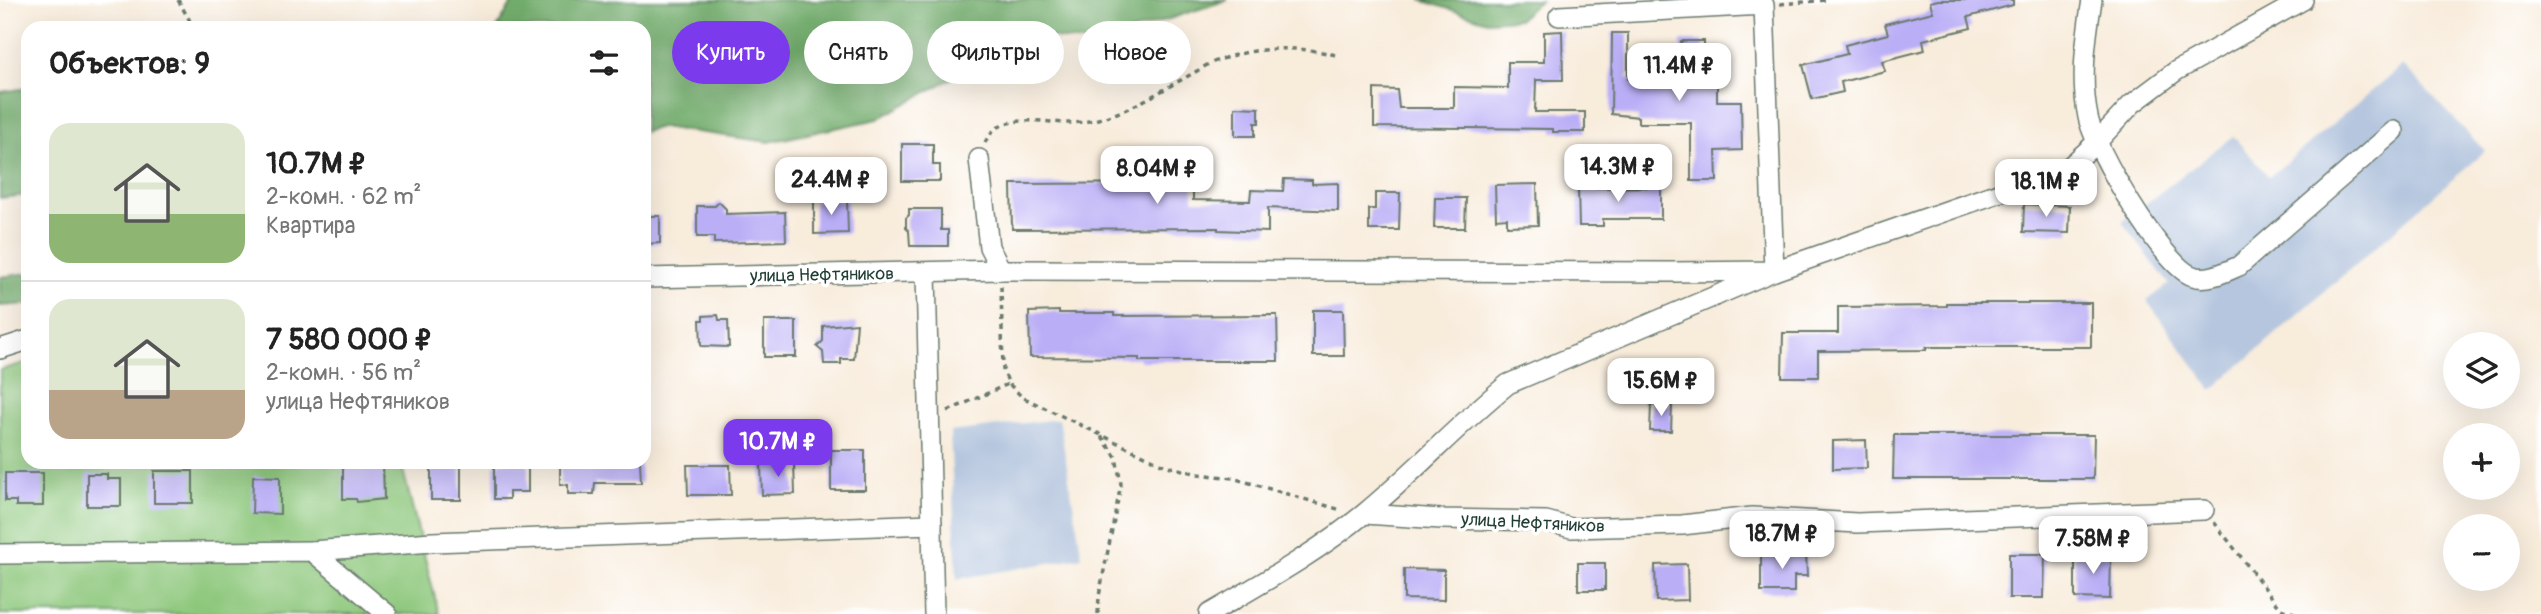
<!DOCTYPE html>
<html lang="ru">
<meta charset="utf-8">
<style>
body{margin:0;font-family:Pangolin,sans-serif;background:#f6f6f6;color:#222;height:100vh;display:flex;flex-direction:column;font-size:26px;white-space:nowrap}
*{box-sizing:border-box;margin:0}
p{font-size:23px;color:#767676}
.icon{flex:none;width:38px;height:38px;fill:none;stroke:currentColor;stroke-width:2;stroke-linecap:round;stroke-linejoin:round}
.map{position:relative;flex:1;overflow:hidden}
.sheet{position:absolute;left:21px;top:21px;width:630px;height:448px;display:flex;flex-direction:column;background:#fff;border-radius:21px;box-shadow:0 7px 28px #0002}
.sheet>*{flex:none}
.guide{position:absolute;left:672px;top:21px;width:665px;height:63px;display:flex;gap:14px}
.tools{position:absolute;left:2443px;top:332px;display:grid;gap:14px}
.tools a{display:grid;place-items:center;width:77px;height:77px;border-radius:50%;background:#fff;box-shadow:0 7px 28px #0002;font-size:35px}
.price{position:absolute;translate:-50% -60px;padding:0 16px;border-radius:14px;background:#fff;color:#222;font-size:23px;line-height:46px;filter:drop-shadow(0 2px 4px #0008)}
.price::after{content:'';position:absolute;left:50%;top:42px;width:21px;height:16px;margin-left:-10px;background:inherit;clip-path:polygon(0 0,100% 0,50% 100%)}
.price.selected{background:#7c3aed;color:#fff}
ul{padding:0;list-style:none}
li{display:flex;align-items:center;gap:21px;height:175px;padding:0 28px}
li+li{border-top:2px solid #e0e0e0}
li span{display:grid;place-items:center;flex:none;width:196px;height:140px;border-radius:21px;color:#555}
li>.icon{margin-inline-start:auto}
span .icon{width:84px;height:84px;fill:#fffc;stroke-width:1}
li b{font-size:30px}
h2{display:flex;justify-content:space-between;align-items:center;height:84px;padding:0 28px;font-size:30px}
.tag{padding:0 24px;border-radius:32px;background:#fff;box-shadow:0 7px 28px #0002;font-size:24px;line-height:63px}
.tag.selected{background:#7c3aed;color:#fff}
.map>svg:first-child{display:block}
.industrial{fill:#b5c6de}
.green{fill:#8dc77c;stroke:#568258;stroke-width:2}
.forest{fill:#72ac6c;stroke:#487450;stroke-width:2}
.building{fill:#baaef6}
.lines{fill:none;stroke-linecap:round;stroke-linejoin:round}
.minor-casing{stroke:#6b7a6e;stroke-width:22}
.path{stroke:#6b7a6e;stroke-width:3.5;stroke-dasharray:5 5;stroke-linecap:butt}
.minor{stroke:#fff;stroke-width:19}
.labels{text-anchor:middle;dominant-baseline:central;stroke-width:7;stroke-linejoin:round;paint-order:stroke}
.street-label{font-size:18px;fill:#1f3d34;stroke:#fff}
</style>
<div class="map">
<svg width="2541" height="614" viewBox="0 0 2541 614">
<rect width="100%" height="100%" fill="#fff"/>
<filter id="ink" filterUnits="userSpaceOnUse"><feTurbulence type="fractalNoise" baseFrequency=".0143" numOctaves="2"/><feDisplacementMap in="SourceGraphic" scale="14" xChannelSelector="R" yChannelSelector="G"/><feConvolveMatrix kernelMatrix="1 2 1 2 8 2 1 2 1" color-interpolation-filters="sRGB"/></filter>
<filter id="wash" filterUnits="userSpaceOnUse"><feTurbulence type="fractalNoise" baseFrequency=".00686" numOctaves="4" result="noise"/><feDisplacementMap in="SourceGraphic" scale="28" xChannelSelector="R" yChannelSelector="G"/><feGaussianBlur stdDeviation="1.57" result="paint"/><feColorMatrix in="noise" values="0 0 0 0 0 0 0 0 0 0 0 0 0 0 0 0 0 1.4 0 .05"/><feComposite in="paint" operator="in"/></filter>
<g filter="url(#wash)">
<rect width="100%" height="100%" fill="#f8ecdb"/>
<g class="industrial">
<polygon points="2403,65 2485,151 2212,390 2147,301 2169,284 2122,222 2233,136 2269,177"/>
<polygon points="1059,419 1082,557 957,579 950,432"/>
</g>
<polygon class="green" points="28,362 28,462 401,462 439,614 0,614 0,370"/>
<g class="forest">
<polygon points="514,0 1227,0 1093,44 1031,34 878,119 769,142 660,127 644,132 644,28 497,28"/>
<polygon points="1421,0 1541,0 1519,19 1487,21"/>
<polygon points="28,88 28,195 0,198 0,92"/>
<polygon points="28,273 28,304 0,306 0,277"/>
</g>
<g id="blocks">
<g class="building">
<polygon points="1938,0 2013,0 2013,5 1968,17 1971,28 1923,40 1925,50 1882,61 1885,71 1841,82 1843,92 1812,99 1803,65 1847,54 1845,45 1888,34 1885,24 1933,12 1930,2"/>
<polygon points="1562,31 1563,80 1536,80 1535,112 1585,112 1585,132 1553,132 1553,129 1374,127 1374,89 1397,90 1399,108 1454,108 1454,87 1508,88 1508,62 1544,62 1544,32"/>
<polygon points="1612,33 1628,33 1628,79 1668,79 1668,51 1681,51 1681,41 1704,41 1704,84 1717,83 1717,101 1741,101 1742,150 1716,151 1717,181 1691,181 1691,123 1638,123 1638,117 1611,114"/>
<polygon points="1235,107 1259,108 1259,123 1255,123 1255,136 1235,136"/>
<polygon points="902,144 933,144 933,165 940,165 940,181 902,181"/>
<polygon points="1284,179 1312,180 1312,184 1338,183 1338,211 1268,208 1268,232 1218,230 1218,228 1012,229 1011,184 1193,183 1193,200 1250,201 1251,190 1283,191"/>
<polygon points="1537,184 1538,225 1507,226 1507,218 1496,219 1495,185"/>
<polygon points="1661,187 1661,219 1603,219 1603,226 1579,226 1578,188"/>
<polygon points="1375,193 1400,193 1399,230 1369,230 1369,209 1375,209"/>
<polygon points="1435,198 1466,198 1465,228 1434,228"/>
<polygon points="814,201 847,201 848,233 814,234"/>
<polygon points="719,202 726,209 726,214 785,212 786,241 714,243 714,237 697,237 697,206 715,206"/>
<polygon points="2024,204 2070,206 2069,233 2023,232"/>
<polygon points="909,209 941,209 941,230 948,230 948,246 910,246 909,231 906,228 906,218 909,215"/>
<polygon points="644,216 660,216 660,243 644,244"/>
<polygon points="1947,303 2091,303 2091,347 1926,347 1926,350 1818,351 1818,377 1782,377 1783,333 1838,333 1838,307 1947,306"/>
<polygon points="1313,310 1343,310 1344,356 1313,356"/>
<polygon points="1059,311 1059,313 1114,313 1114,316 1277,315 1278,361 1139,361 1139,358 1030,357 1029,312"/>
<polygon points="718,315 719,320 728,320 729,347 701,346 700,320 703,320 703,316"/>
<rect x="764" y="321" width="32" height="36"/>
<polygon points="857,323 854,359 841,359 841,364 824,364 823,352 817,347 823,341 823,326"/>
<polygon points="1651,404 1672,405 1671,431 1650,431"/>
<polygon points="1894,435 2094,435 2093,479 1893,479"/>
<polygon points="1866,440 1867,468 1833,469 1833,441"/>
<rect x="831" y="450" width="34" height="40"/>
<polygon points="343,462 383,462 384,499 357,502 356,499 343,499"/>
<rect x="431" y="462" width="30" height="38"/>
<polygon points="501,462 528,462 528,492 509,492 509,499 494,499 494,464 501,464"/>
<polygon points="560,462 640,462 641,483 595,483 594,494 568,494 568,485 560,484"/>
<polygon points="761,463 794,463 795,494 762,495"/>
<polygon points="687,465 730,465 731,495 688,495"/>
<rect x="154" y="471" width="39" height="32"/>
<polygon points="5,473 43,473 43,506 16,506 16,501 5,501"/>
<polygon points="87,474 107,474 107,479 121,479 121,506 87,506"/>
<polygon points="253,476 280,477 280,514 252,513"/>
<polygon points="1761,553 1806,553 1807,576 1794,576 1794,592 1761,592"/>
<polygon points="2009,554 2045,554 2044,598 2009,598"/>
<polygon points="2075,554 2111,555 2110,599 2075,598"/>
<rect x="1578" y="563" width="27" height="27"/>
<polygon points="1687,564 1688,600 1656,601 1655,565"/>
<polygon points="1404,569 1444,570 1444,600 1404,599"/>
</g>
</g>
</g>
<g filter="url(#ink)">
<use href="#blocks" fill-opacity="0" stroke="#6b7a6e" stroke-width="2"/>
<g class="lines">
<defs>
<g id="minor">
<path d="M2092,0C2086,38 2080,79 2088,117C2094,148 2164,268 2193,276C2208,281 2225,272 2239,266L2394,131"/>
<polyline points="979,159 989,247 1001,270"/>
<polyline points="926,273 934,614"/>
<polyline points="644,278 1001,270 1672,272 1774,271 1764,5 1559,16"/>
<polyline points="0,349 28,340"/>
<polyline points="1365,514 1441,519 1546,521 1571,528 1682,525 1752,517 1857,523 2204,510"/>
<polyline points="312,551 432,542 932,524"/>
<polyline points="0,554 312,551 387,614"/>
<path d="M1209,614C1262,583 1318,552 1365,513C1415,472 1458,424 1508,384L1774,271L2067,169L2096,143L2132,104L2176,71L2303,0"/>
</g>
</defs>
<use href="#minor" class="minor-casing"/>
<g class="path">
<polyline points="178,0 190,21"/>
<polyline points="1780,4 1827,0"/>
<path d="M985,143C998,112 1040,122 1067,123C1113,123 1151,96 1190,75C1199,70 1209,63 1219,60C1255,47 1298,45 1335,55"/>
<polyline points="1001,286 1003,370 1009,384 1022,397 1164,465 1198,474 1233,478 1341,510"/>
<polyline points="948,411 1008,384"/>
<polyline points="2214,522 2281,609 2297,614"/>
<polyline points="1098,614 1099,596 1121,484 1116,457 1098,432"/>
</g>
<use href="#minor" class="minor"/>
</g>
</g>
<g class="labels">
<g class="street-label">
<text transform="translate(822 275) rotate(-1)">улица Нефтяников</text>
<text transform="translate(1533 523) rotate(3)">улица Нефтяников</text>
</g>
</g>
</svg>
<div class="tools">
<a><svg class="icon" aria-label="layers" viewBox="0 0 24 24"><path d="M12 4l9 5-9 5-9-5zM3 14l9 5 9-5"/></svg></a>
<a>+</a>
<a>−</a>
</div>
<b class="price" style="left:1679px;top:103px">11.4M ₽</b>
<b class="price" style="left:1618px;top:204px">14.3M ₽</b>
<b class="price" style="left:1157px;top:206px">8.04M ₽</b>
<b class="price" style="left:831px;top:217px">24.4M ₽</b>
<b class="price" style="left:2046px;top:219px">18.1M ₽</b>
<b class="price" style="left:1661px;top:418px">15.6M ₽</b>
<b class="price selected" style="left:778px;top:479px">10.7M ₽</b>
<b class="price" style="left:1782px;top:571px">18.7M ₽</b>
<b class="price" style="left:2093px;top:576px">7.58M ₽</b>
<div class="guide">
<a class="tag selected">Купить</a>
<a class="tag">Снять</a>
<a class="tag">Фильтры</a>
<a class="tag">Новое</a>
</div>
<section class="sheet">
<h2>Объектов: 9<svg class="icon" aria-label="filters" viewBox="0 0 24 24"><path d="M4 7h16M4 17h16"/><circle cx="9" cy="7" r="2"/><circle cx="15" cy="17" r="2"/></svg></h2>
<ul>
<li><span style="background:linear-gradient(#dfe7d0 65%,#8fb573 0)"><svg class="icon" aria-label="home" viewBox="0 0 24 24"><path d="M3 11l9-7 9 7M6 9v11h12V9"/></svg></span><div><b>10.7M ₽</b><p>2-комн. · 62 m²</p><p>Квартира</p></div></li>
<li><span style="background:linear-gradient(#dfe7d0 65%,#b9a48a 0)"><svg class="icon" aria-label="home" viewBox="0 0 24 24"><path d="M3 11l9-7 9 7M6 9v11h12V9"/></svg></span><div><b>7 580 000 ₽</b><p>2-комн. · 56 m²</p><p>улица Нефтяников</p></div></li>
</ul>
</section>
</div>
